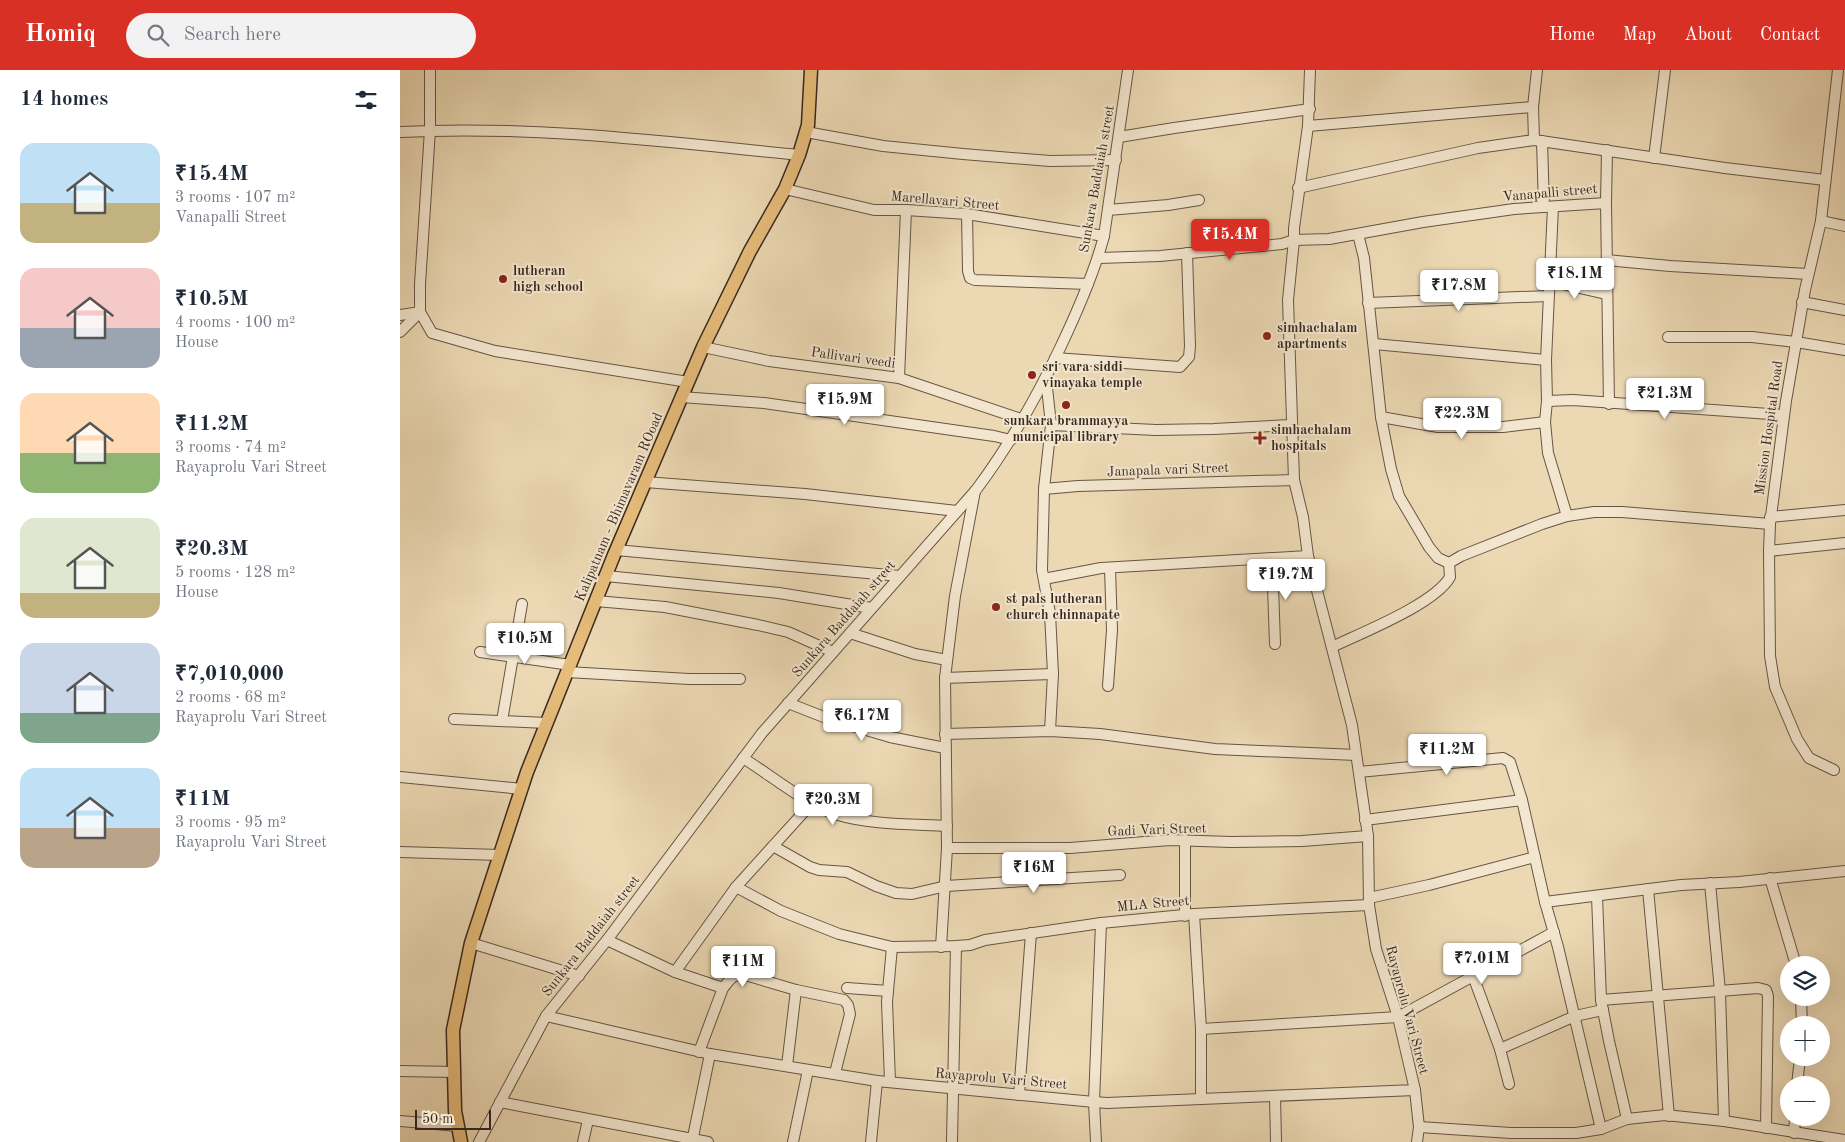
<!DOCTYPE html>
<meta charset="utf-8">
<style>
body{margin:0;font-family:"Old Standard TT",serif;background:#f2f2f3;color:#1f2937;height:100vh;display:flex;flex-direction:column;font-size:19px;white-space:nowrap}
*{box-sizing:border-box;margin:0}
p{font-size:16px;color:#747a83}
.icon{flex:none;width:28px;height:28px;fill:none;stroke:currentColor;stroke-width:2;stroke-linecap:round;stroke-linejoin:round}
.map{position:relative;flex:1;overflow:hidden}
.sheet{display:flex;flex-direction:column;background:#fff;width:400px}
.sheet>*{flex:none}
.fabs{position:absolute;left:1380px;top:886px;display:grid;gap:10px}
.fabs a{display:grid;place-items:center;width:50px;height:50px;border-radius:50%;background:#fff;box-shadow:0 5px 20px #0002;font-size:25px}
.scale{position:absolute;left:15px;bottom:12px;width:76px;box-sizing:border-box;padding-left:5px;border:2px solid #392921;border-top:0;font-size:14px;line-height:18px;white-space:nowrap;color:#392921;-webkit-text-stroke:4px #f3e6ce;paint-order:stroke}
.price{position:absolute;translate:-50% -42px;padding:0 11px;border-radius:5px;background:#fff;color:#222;font-size:16px;line-height:32px;filter:drop-shadow(0 1px 2px #0008)}
.price::after{content:'';position:absolute;left:50%;top:30px;width:15px;height:11px;margin-left:-8px;background:inherit;clip-path:polygon(0 0,100% 0,50% 100%)}
.price.on{background:#d93025;color:#fff}
ul{padding:0;list-style:none}
li{display:flex;align-items:center;gap:15px;height:125px;padding:0 20px}
li span{display:grid;place-items:center;flex:none;width:140px;height:100px;border-radius:15px;color:#555}
li>.icon{margin-inline-start:auto}
span .icon{width:60px;height:60px;fill:#fffc;stroke-width:1}
li b{font-size:21px}
h2{display:flex;justify-content:space-between;align-items:center;height:60px;padding:0 20px;font-size:21px}
header{display:flex;align-items:center;gap:30px;box-sizing:border-box;height:70px;padding:0 25px;background:#d93025;color:#fff}
header strong{font-size:24px}
nav{display:flex;gap:28px;margin-inline-start:auto;font-size:18px}
.search{width:350px;height:45px;background:#f2f2f3;display:flex;align-items:center;gap:12px;box-sizing:border-box;padding:0 18px;border-radius:28px;color:#747a83;font-size:19px}
main{display:flex;flex:1;min-height:0}
.map>svg:first-child{display:block}
.lines{fill:none;stroke-linecap:round;stroke-linejoin:round}
.minor-casing{stroke:#665546;stroke-width:12}
.major-casing{stroke:#392921;stroke-width:15}
.minor{stroke:#f3e6ce;stroke-width:10}
.major{stroke:#e6bc7a;stroke-width:12}
.poi-dot{fill:#8f2418;stroke:#f3e6ce;stroke-width:2}
.labels{text-anchor:middle;dominant-baseline:central;stroke-width:4;stroke-linejoin:round;paint-order:stroke}
.street-label{font-size:14px;fill:#392921;stroke:#f3e6ce}
.poi-label{font-size:14px;font-weight:bold;fill:#392921;stroke:#f3e6ce;text-anchor:start}
</style>
<header>
<strong>Homiq</strong>
<div class="search"><svg class="icon" aria-label="search" viewBox="0 0 24 24"><circle cx="10" cy="10" r="6"/><path d="M15 15l6 6"/></svg>Search here</div>
<nav><a>Home</a><a>Map</a><a>About</a><a>Contact</a></nav>
</header>
<main>
<section class="sheet">
<h2>14 homes<svg class="icon" aria-label="filters" viewBox="0 0 24 24"><path d="M4 7h16M4 17h16"/><circle cx="9" cy="7" r="2"/><circle cx="15" cy="17" r="2"/></svg></h2>
<ul>
<li><span style="background:linear-gradient(#bfe0f5 60%,#c2b280 0)"><svg class="icon" aria-label="home" viewBox="0 0 24 24"><path d="M3 11l9-7 9 7M6 9v11h12V9"/></svg></span><div><b>₹15.4M</b><p>3 rooms · 107 m²</p><p>Vanapalli Street</p></div></li>
<li><span style="background:linear-gradient(#f6c9c9 60%,#9aa5b1 0)"><svg class="icon" aria-label="home" viewBox="0 0 24 24"><path d="M3 11l9-7 9 7M6 9v11h12V9"/></svg></span><div><b>₹10.5M</b><p>4 rooms · 100 m²</p><p>House</p></div></li>
<li><span style="background:linear-gradient(#ffd9b3 60%,#8fb573 0)"><svg class="icon" aria-label="home" viewBox="0 0 24 24"><path d="M3 11l9-7 9 7M6 9v11h12V9"/></svg></span><div><b>₹11.2M</b><p>3 rooms · 74 m²</p><p>Rayaprolu Vari Street</p></div></li>
<li><span style="background:linear-gradient(#dfe7d0 75%,#c2b280 0)"><svg class="icon" aria-label="home" viewBox="0 0 24 24"><path d="M3 11l9-7 9 7M6 9v11h12V9"/></svg></span><div><b>₹20.3M</b><p>5 rooms · 128 m²</p><p>House</p></div></li>
<li><span style="background:linear-gradient(#c9d6e8 70%,#7fa58c 0)"><svg class="icon" aria-label="home" viewBox="0 0 24 24"><path d="M3 11l9-7 9 7M6 9v11h12V9"/></svg></span><div><b>₹7,010,000</b><p>2 rooms · 68 m²</p><p>Rayaprolu Vari Street</p></div></li>
<li><span style="background:linear-gradient(#bfe0f5 60%,#b9a48a 0)"><svg class="icon" aria-label="home" viewBox="0 0 24 24"><path d="M3 11l9-7 9 7M6 9v11h12V9"/></svg></span><div><b>₹11M</b><p>3 rooms · 95 m²</p><p>Rayaprolu Vari Street</p></div></li>
</ul>
</section>
<div class="map">
<svg width="1445" height="1072" viewBox="0 0 1445 1072">
<rect width="100%" height="100%" fill="#ecd9b4"/>
<filter id="stains"><feTurbulence type="fractalNoise" baseFrequency=".004" numOctaves="4"/><feColorMatrix values="0 0 0 0 .2 0 0 0 0 .09 0 0 0 0 .02 0 0 0 .5 -.17"/></filter>
<radialGradient id="worn" r=".72"><stop offset=".6" stop-color="#630" stop-opacity="0"/><stop offset="1" stop-color="#630" stop-opacity=".3"/></radialGradient>
<g class="lines">
<defs>
<g id="minor">
<polyline points="908,56 1133,37"/>
<path d="M0,62C133,55 267,72 399,85"/>
<polyline points="406,62 483,76 563,84 650,91 716,90"/>
<polyline points="719,67 774,58 910,39"/>
<polyline points="1134,70 1325,98 1425,110"/>
<polyline points="1142,71 1144,137"/>
<polyline points="1254,88 1265,0"/>
<polyline points="898,118 1078,78 1134,70 1133,37 1137,0"/>
<polyline points="385,119 474,140 506,140 567,144 704,166"/>
<polyline points="1206,133 1207,80"/>
<polyline points="1153,137 1146,290 1147,331 1145,352 1148,383 1167,446"/>
<polyline points="708,140 768,135 799,130"/>
<polyline points="567,144 568,201 570,208 575,210 688,214"/>
<polyline points="1421,151 1445,156"/>
<polyline points="958,164 964,188 981,347 991,399 999,426 1029,477 1038,488 1049,493"/>
<polyline points="699,188 760,186 882,174 894,170 929,169 1023,152 1114,139 1206,133 1209,334"/>
<polyline points="1206,190 1270,196 1408,204"/>
<polyline points="1149,211 1206,224"/>
<polyline points="1402,232 1445,240"/>
<polyline points="968,233 1148,226"/>
<polyline points="0,245 20,242 20,214 30,60 30,0"/>
<polyline points="0,262 20,242 32,263 95,281 288,312"/>
<polyline points="1268,267 1352,267 1396,272 1445,280"/>
<polyline points="974,274 1146,290"/>
<polyline points="303,277 369,291 499,308 624,350"/>
<polyline points="655,288 780,297 789,287 790,276 787,183"/>
<polyline points="499,308 506,140"/>
<polyline points="646,308 651,355 644,419 642,500 650,543 653,604 650,661"/>
<polyline points="281,327 364,333 594,366 611,370"/>
<polyline points="1147,331 1173,330 1384,345"/>
<polyline points="981,347 1038,357 1103,357 1145,352"/>
<polyline points="651,355 756,360 814,359 891,355"/>
<polyline points="245,412 405,424 557,441"/>
<polyline points="644,419 678,416 894,410"/>
<polyline points="1370,447 1445,440"/>
<polyline points="216,480 500,506"/>
<polyline points="1369,481 1445,473"/>
<polyline points="872,488 875,574"/>
<polyline points="1049,493 1061,486 1142,454 1167,446 1194,442 1222,442 1370,454"/>
<polyline points="206,506 379,523 471,538"/>
<polyline points="644,509 701,498 908,486"/>
<polyline points="196,531 265,537 358,555 388,562 433,582"/>
<polyline points="450,563 515,584 547,590"/>
<path d="M932,577C961,563 1035,534 1050,507L1049,493"/>
<polyline points="80,582 170,595"/>
<polyline points="167,602 289,609 340,609"/>
<polyline points="545,608 653,604"/>
<polyline points="708,616 712,560 710,498"/>
<polyline points="388,633 429,649 490,667 545,678"/>
<polyline points="54,649 147,653"/>
<polyline points="102,651 122,534"/>
<polyline points="545,664 650,661 700,664 815,679 956,685"/>
<path d="M343,688C369,704 407,735 435,744C470,755 510,754 547,756"/>
<polyline points="1434,700 1409,688 1397,669 1375,617 1370,586 1369,481 1370,454 1386,331 1405,220 1421,151 1438,0"/>
<polyline points="959,702 1103,688 1110,692 1122,730"/>
<polyline points="0,707 122,719"/>
<polyline points="965,750 1122,730 1145,832 1158,877 1201,1059"/>
<polyline points="373,776 410,797 419,800 447,802 476,816 496,823 512,824 546,816 720,805"/>
<polyline points="547,778 670,778 770,770 831,772 902,771 968,766"/>
<polyline points="0,782 100,785"/>
<polyline points="1370,808 1396,895"/>
<polyline points="1310,813 1320,921 1324,1051"/>
<polyline points="336,817 381,841 439,864 492,877 556,876 570,875 585,870 701,853 794,844 969,835"/>
<polyline points="1248,819 1269,1046"/>
<polyline points="1197,826 1201,930 1209,971 1227,1049"/>
<polyline points="969,828 1029,815 1135,787"/>
<polyline points="1145,832 1281,815 1339,812 1445,801"/>
<polyline points="794,844 801,959 801,1029"/>
<polyline points="785,846 785,770"/>
<path d="M207,870L275,902L323,918C329,911 332,905 342,904L396,920L444,930L448,935L450,944L435,1003"/>
<polyline points="71,873 179,906"/>
<polyline points="541,877 547,778 545,608 555,526 575,421"/>
<polyline points="275,902 336,817 412,733"/>
<polyline points="1073,906 1100,979 1109,1014"/>
<polyline points="447,918 488,921"/>
<polyline points="1401,928 1402,955"/>
<polyline points="1201,930 1358,918 1366,920 1368,926 1366,1058"/>
<polyline points="146,946 310,984 477,1011 694,1032 707,1033 1015,1020 998,947 976,879 969,835 968,766 952,655 908,486 903,447 894,410 888,230 894,170 894,158 908,56 910,0"/>
<polyline points="801,959 998,947 1154,862"/>
<polyline points="1100,979 1175,946 1203,940"/>
<polyline points="299,982 323,918"/>
<polyline points="387,996 396,920"/>
<polyline points="0,1001 53,1002"/>
<polyline points="490,1012 487,932 492,877"/>
<polyline points="1397,1015 1400,988"/>
<polyline points="1015,1020 1019,1057 1017,1072"/>
<polyline points="619,1025 631,863"/>
<polyline points="875,1026 876,1072"/>
<polyline points="100,1032 308,1072"/>
<polyline points="0,1051 58,1056"/>
<polyline points="1019,1057 1111,1063 1176,1063 1201,1059 1227,1049 1265,1045 1324,1051 1445,1070"/>
<polyline points="1394,1063 1395,1048"/>
<path d="M79,1072L146,946L207,870L362,663L576,420C611,373 636,329 661,276C678,240 694,204 704,166L728,0"/>
<polyline points="183,1072 188,1050"/>
<polyline points="292,1072 310,984"/>
<polyline points="393,1072 408,1000"/>
<polyline points="471,1072 477,1011"/>
<polyline points="552,1072 556,876"/>
<polyline points="696,1072 694,1032 701,853"/>
</g>
<polyline id="major" points="61,1072 55,1041 53,960 71,873 86,827 127,702 214,485 303,277 350,181 385,119 399,85 408,55 411,0"/>
</defs>
<use href="#minor" class="minor-casing"/>
<use href="#major" class="major-casing"/>
<use href="#minor" class="minor"/>
<use href="#major" class="major"/>
</g>
<g class="poi-dot">
<circle cx="103" cy="209" r="5"/>
<circle cx="867" cy="266" r="5"/>
<circle cx="632" cy="305" r="5"/>
<circle cx="666" cy="335" r="5"/>
<path d="M857.5 360.5h5v5h5v5h-5v5h-5v-5h-5v-5h5z"/>
<circle cx="596" cy="537" r="5"/>
</g>
<g class="labels">
<g class="street-label">
<text transform="translate(697 109) rotate(-80)">Sunkara Baddaiah street</text>
<text transform="translate(1150 123) rotate(-5)">Vanapalli street</text>
<text transform="translate(545 131) rotate(5)">Marellavari Street</text>
<text transform="translate(453 288) rotate(8)">Pallivari veedi</text>
<text transform="translate(1369 358) rotate(-82)">Mission Hospital Road</text>
<text transform="translate(768 400) rotate(-2)">Janapala vari Street</text>
<text transform="translate(219 437) rotate(-67)">Kalipatnam - Bhimavaram ROoad</text>
<text transform="translate(444 549) rotate(-49)">Sunkara Baddaiah street</text>
<text transform="translate(757 760) rotate(-2)">Gadi Vari Street</text>
<text transform="translate(753 834) rotate(-5)">MLA Street</text>
<text transform="translate(191 866) rotate(-52)">Sunkara Baddaiah street</text>
<text transform="translate(1007 940) rotate(75)">Rayaprolu Vari Street</text>
<text transform="translate(601 1009) rotate(5)">Rayaprolu Vari Street</text>
</g>
<g class="poi-label">
<text x="113" y="201">lutheran<tspan x="113" dy="16">high school</tspan></text>
<text x="877" y="258">simhachalam<tspan x="877" dy="16">apartments</tspan></text>
<text x="642" y="297">sri vara siddi<tspan x="642" dy="16">vinayaka temple</tspan></text>
<text x="666" y="351" text-anchor="middle">sunkara brammayya<tspan x="666" dy="16">municipal library</tspan></text>
<text x="871" y="360">simhachalam<tspan x="871" dy="16">hospitals</tspan></text>
<text x="606" y="529">st pals lutheran<tspan x="606" dy="16">church chinnapate</tspan></text>
</g>
</g>
<rect width="100%" height="100%" filter="url(#stains)"/>
<rect width="100%" height="100%" fill="url(#worn)"/>
</svg>
<div class="fabs">
<a><svg class="icon" aria-label="layers" viewBox="0 0 24 24"><path d="M12 4l9 5-9 5-9-5zM3 14l9 5 9-5"/></svg></a>
<a>+</a>
<a>−</a>
</div>
<div class="scale">50 m</div>
<b class="price on" style="left:830px;top:191px">₹15.4M</b>
<b class="price" style="left:1175px;top:230px">₹18.1M</b>
<b class="price" style="left:1059px;top:242px">₹17.8M</b>
<b class="price" style="left:1265px;top:350px">₹21.3M</b>
<b class="price" style="left:445px;top:356px">₹15.9M</b>
<b class="price" style="left:1062px;top:370px">₹22.3M</b>
<b class="price" style="left:886px;top:531px">₹19.7M</b>
<b class="price" style="left:125px;top:595px">₹10.5M</b>
<b class="price" style="left:462px;top:672px">₹6.17M</b>
<b class="price" style="left:1047px;top:706px">₹11.2M</b>
<b class="price" style="left:433px;top:756px">₹20.3M</b>
<b class="price" style="left:634px;top:824px">₹16M</b>
<b class="price" style="left:1082px;top:915px">₹7.01M</b>
<b class="price" style="left:343px;top:918px">₹11M</b>
</div>
</main>
